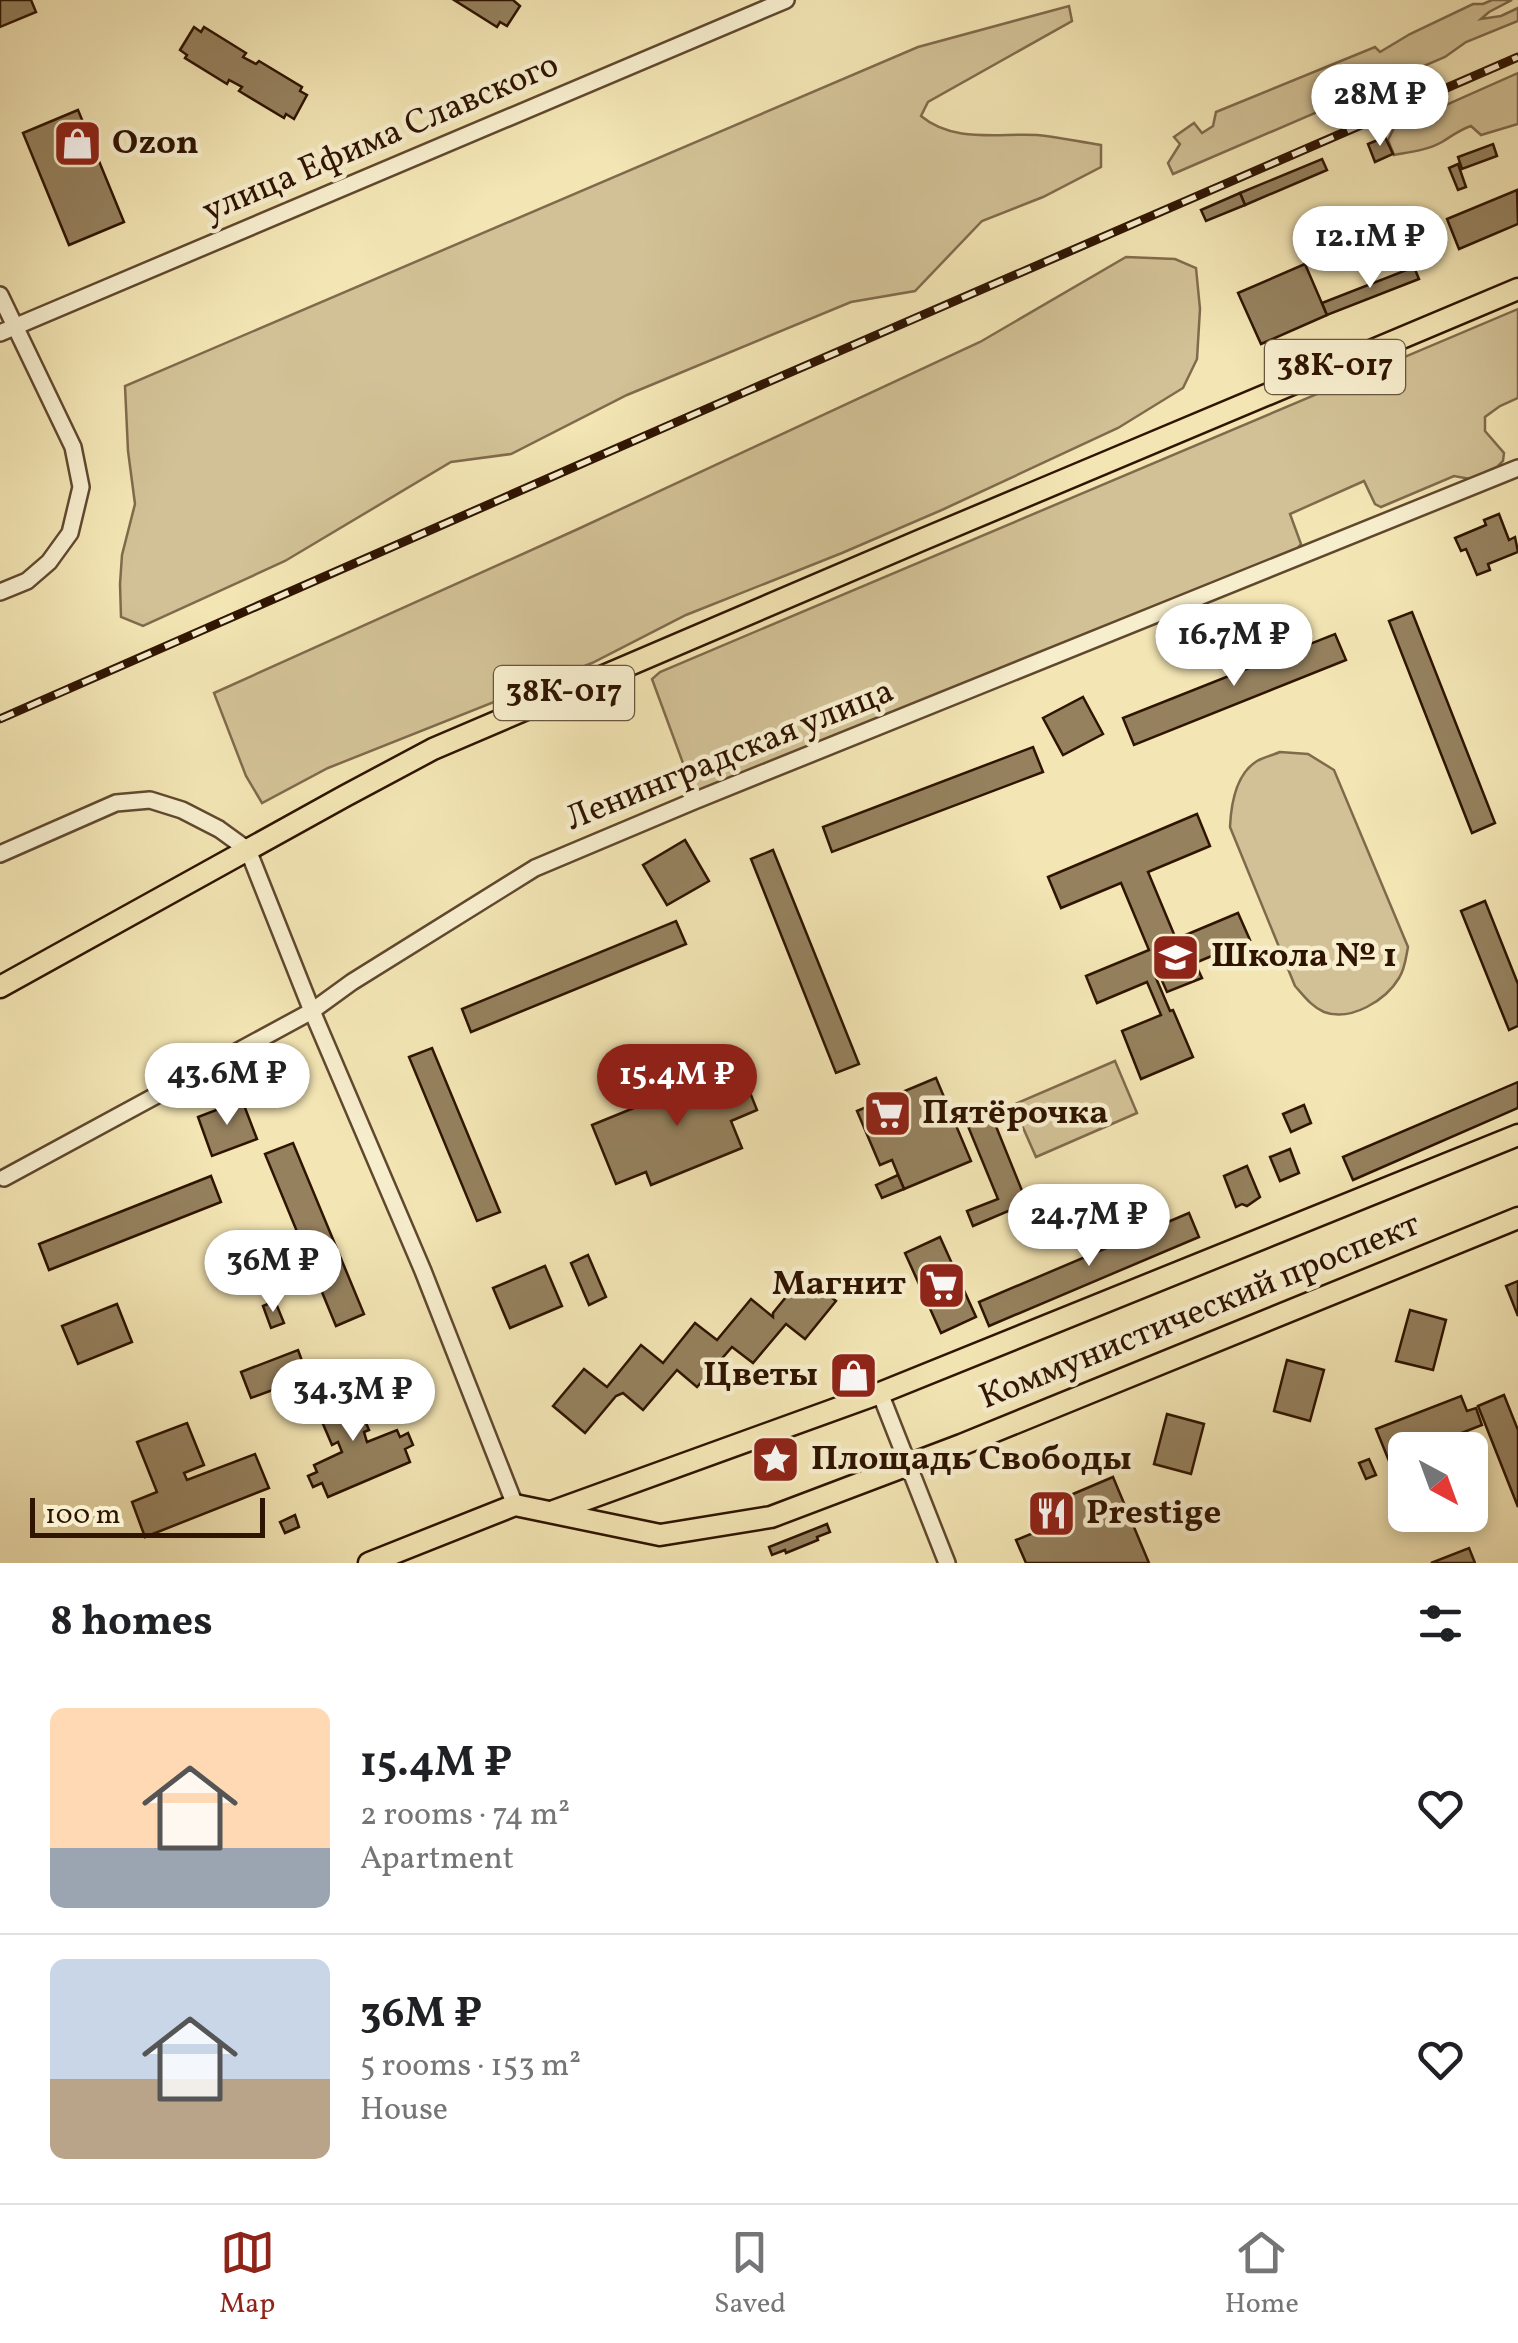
<!DOCTYPE html>
<meta charset="utf-8">
<style>
body{margin:0;font-family:Vollkorn,serif;background:#f6f6f6;color:#202124;height:100vh;display:flex;flex-direction:column;font-size:38px;white-space:nowrap}
*{box-sizing:border-box;margin:0}
p{font-size:32px;color:#757577}
.icon{flex:none;width:55px;height:55px;fill:none;stroke:currentColor;stroke-width:2;stroke-linecap:round;stroke-linejoin:round}
.map{position:relative;height:1563px;overflow:hidden}
.drawer{display:flex;flex-direction:column;background:#fff;flex:1}
.drawer>*{flex:none}
.needle{width:65px;rotate:139deg}
.tools{position:absolute;left:1388px;top:1432px;display:grid;gap:20px}
.tools a{display:grid;place-items:center;width:100px;height:100px;border-radius:15px;background:#fff;box-shadow:0 5px 15px #0003;font-size:50px}
.scale{position:absolute;left:30px;bottom:25px;width:235px;box-sizing:border-box;padding-left:10px;border:5px solid #2f1401;border-top:0;font-size:28px;line-height:35px;white-space:nowrap;color:#2f1401;-webkit-text-stroke:8px #f7eece;paint-order:stroke}
.price{position:absolute;translate:-50% -85px;padding:0 22px;border-radius:35px;background:#fff;color:#222;font-size:32px;line-height:65px;filter:drop-shadow(0 2px 5px #0008)}
.price::after{content:'';position:absolute;left:50%;top:60px;width:30px;height:22px;margin-left:-15px;background:inherit;clip-path:polygon(0 0,100% 0,50% 100%)}
.price.active{background:#8f2418;color:#fff}
ul{padding:0;list-style:none}
li{display:flex;align-items:center;gap:30px;height:250px;padding:0 50px}
li+li{border-top:2px solid #e0e0e0}
li span{display:grid;place-items:center;flex:none;width:280px;height:200px;border-radius:15px;color:#555}
li>.icon{margin-inline-start:auto}
span .icon{width:120px;height:120px;fill:#fffc;stroke-width:1}
li b{font-size:42px}
h2{display:flex;justify-content:space-between;align-items:center;height:120px;padding:0 50px;font-size:42px}
.tabs{display:flex;justify-content:space-around;align-items:center;height:140px;border-top:2px solid #e0e0e0;background:#fff;font-size:28px;color:#757577}
.tabs a{display:grid;justify-items:center;gap:5px}
.tabs .active{color:#8f2418}
.map>svg:first-child{display:block}
.green{fill:#d2c196;stroke:#806a4c;stroke-width:2.5}
.building{fill:#95815e;stroke:#2f1401;stroke-width:2.5}
.lines{fill:none;stroke-linecap:round;stroke-linejoin:round}
.minor-casing{stroke:#60482e;stroke-width:20}
.major-casing{stroke:#2f1401;stroke-width:25}
.minor{stroke:#f7eece;stroke-width:15}
.major{stroke:#f3e5b4;stroke-width:20}
.rail-casing{stroke:#2f1401;stroke-width:9}
.rail{stroke:#f7eece;stroke-width:5;stroke-dasharray:15;stroke-linecap:butt}
.labels{text-anchor:middle;dominant-baseline:central;stroke-width:9;stroke-linejoin:round;paint-order:stroke}
.shield{fill:#f7eece;stroke:#6b553e;stroke-width:2.5}
.shield-label{font-size:32px;font-weight:bold;fill:#2f1401}
.street-label{font-size:35px;fill:#2f1401;stroke:#f7eece}
.poi-label{font-size:35px;font-weight:bold;fill:#2f1401;stroke:#f7eece;text-anchor:start}
</style>
<div class="map">
<svg width="1518" height="1563" viewBox="0 0 1518 1563">
<rect width="100%" height="100%" fill="#f3e5b4"/>
<filter id="stains"><feTurbulence type="fractalNoise" baseFrequency=".002" numOctaves="4"/><feColorMatrix values="0 0 0 0 .2 0 0 0 0 .09 0 0 0 0 .02 0 0 0 .5 -.17"/></filter>
<radialGradient id="worn" r=".72"><stop offset=".6" stop-color="#630" stop-opacity="0"/><stop offset="1" stop-color="#630" stop-opacity=".3"/></radialGradient>
<g class="green">
<polygon points="1492,0 1512,0 1489,12 1481,19 1501,16 1518,8 1518,21 1466,42 1445,57 1173,174 1168,163 1180,144 1174,137 1194,123 1202,133 1213,126 1216,112 1375,47 1380,52 1410,34 1473,4 1483,4"/>
<path d="M1069,6L1072,21L928,102L921,116C953,143 998,133 1037,135C1058,137 1080,142 1101,145V167L1043,197L982,221L915,291L851,302L627,395L511,454L451,462L285,561L143,626L121,617L120,584L122,555L135,504L128,451L125,386L918,47Z"/>
<path d="M1518,73V124L1481,135L1471,126C1459,130 1452,136 1442,142C1428,150 1410,152 1394,155L1388,140L1394,128Z"/>
<polygon points="1126,257 1175,259 1196,268 1200,309 1197,359 1183,388 1118,428 944,509 842,553 686,615 592,663 328,768 262,803 246,776 214,693 578,529 980,342"/>
<polygon points="1518,309 1518,398 1500,406 1485,417 1485,431 1504,453 1503,461 1497,467 1470,479 1454,476 1381,507 1375,504 1364,481 1290,514 1301,544 1297,549 694,793 652,679 660,672"/>
<path d="M1280,752L1308,754L1334,770L1408,947C1406,957 1405,969 1399,978C1386,1000 1351,1022 1324,1012C1312,1007 1304,996 1295,986L1230,827C1231,804 1236,774 1257,761C1264,757 1273,755 1280,752Z"/>
<polygon points="1115,1061 1137,1113 1036,1157 1013,1105"/>
</g>
<g class="building">
<polygon points="0,0 31,0 36,12 0,27"/>
<polygon points="454,0 513,0 520,6 507,26 500,22 497,27"/>
<polygon points="194,27 201,32 204,27 246,53 243,57 256,64 259,61 302,87 300,91 307,95 294,119 286,114 284,118 239,91 242,87 229,80 227,84 185,58 187,55 180,50"/>
<polygon points="78,110 124,222 69,245 23,133"/>
<polygon points="1385,137 1393,154 1375,162 1368,144"/>
<polygon points="1493,144 1497,156 1462,169 1458,157"/>
<polygon points="1322,159 1327,170 1245,205 1240,193"/>
<polygon points="1458,164 1466,187 1458,190 1449,168"/>
<polygon points="1517,190 1518,224 1459,249 1447,219"/>
<polygon points="1240,193 1245,205 1206,221 1201,210"/>
<polygon points="1305,264 1327,315 1261,344 1238,293"/>
<polygon points="1414,267 1419,279 1327,315 1322,303"/>
<polygon points="1499,514 1509,540 1515,537 1518,552 1488,564 1490,570 1477,575 1466,549 1461,551 1455,538 1486,525 1484,520"/>
<polygon points="1412,612 1495,823 1472,833 1389,621"/>
<polygon points="1335,634 1346,660 1134,745 1123,718"/>
<polygon points="1083,697 1103,734 1063,755 1043,718"/>
<polygon points="1033,747 1043,772 832,852 823,827"/>
<polygon points="1197,814 1210,846 1148,872 1176,939 1238,913 1250,940 1195,963 1202,978 1167,992 1160,976 1156,978 1170,1011 1173,1010 1193,1057 1141,1079 1122,1031 1161,1015 1147,982 1097,1003 1086,976 1149,950 1121,883 1061,908 1048,877"/>
<polygon points="685,840 709,881 667,905 643,865"/>
<polygon points="773,850 859,1064 836,1073 751,859"/>
<polygon points="1485,901 1518,984 1518,1026 1509,1030 1461,911"/>
<polygon points="676,921 686,944 471,1032 462,1009"/>
<polygon points="432,1048 500,1212 477,1221 409,1057"/>
<polygon points="739,1065 757,1110 731,1121 742,1148 651,1185 646,1172 616,1184 592,1125"/>
<polygon points="936,1078 971,1161 904,1189 892,1160 880,1165 857,1111"/>
<polygon points="1518,1082 1518,1108 1353,1180 1343,1157"/>
<polygon points="242,1100 257,1139 212,1156 198,1117"/>
<polygon points="1304,1105 1311,1123 1291,1132 1283,1114"/>
<polygon points="989,1109 1027,1203 973,1226 967,1211 998,1199 965,1119"/>
<polygon points="293,1143 364,1314 336,1326 265,1154"/>
<polygon points="1290,1149 1299,1173 1280,1181 1270,1157"/>
<polygon points="1247,1166 1260,1197 1247,1206 1242,1204 1236,1207 1224,1176"/>
<polygon points="898,1175 904,1189 882,1198 876,1185"/>
<polygon points="211,1176 221,1202 49,1270 39,1244"/>
<polygon points="1189,1213 1199,1237 989,1326 979,1302"/>
<polygon points="940,1237 976,1317 941,1333 905,1253"/>
<polygon points="588,1255 606,1297 589,1305 571,1263"/>
<polygon points="545,1266 562,1306 510,1328 493,1288"/>
<polygon points="804,1275 836,1301 805,1339 786,1324 753,1363 732,1347 697,1387 677,1370 643,1410 623,1393 616,1396 585,1433 553,1406 584,1369 607,1387 641,1345 663,1363 695,1323 717,1340 751,1299 773,1317 773,1313"/>
<polygon points="1518,1281 1518,1316 1506,1286"/>
<polygon points="275,1301 284,1323 271,1328 263,1306"/>
<polygon points="117,1304 132,1342 78,1364 62,1326"/>
<polygon points="1410,1310 1446,1320 1433,1370 1396,1361"/>
<polygon points="298,1350 308,1377 251,1398 241,1372"/>
<polygon points="1287,1360 1324,1370 1310,1421 1274,1411"/>
<polygon points="348,1381 369,1430 364,1432 367,1442 397,1430 400,1437 408,1433 413,1445 405,1449 410,1462 328,1497 322,1483 313,1487 308,1476 317,1472 314,1465 342,1452 338,1442 332,1445 311,1396"/>
<polygon points="1504,1395 1518,1430 1518,1507 1478,1406"/>
<polygon points="1461,1396 1467,1411 1476,1408 1482,1425 1418,1450 1405,1450 1405,1455 1389,1461 1376,1429"/>
<polygon points="1167,1414 1204,1424 1191,1474 1154,1464"/>
<polygon points="187,1423 204,1465 184,1473 187,1480 255,1454 269,1488 145,1537 132,1502 157,1492 137,1442"/>
<polygon points="1369,1459 1376,1475 1366,1479 1359,1463"/>
<polygon points="1113,1477 1149,1563 1026,1563 1016,1540 1048,1527 1040,1508"/>
<polygon points="295,1515 299,1527 285,1533 280,1522"/>
<polygon points="827,1524 830,1532 817,1537 818,1540 786,1553 785,1550 772,1555 769,1547"/>
<polygon points="1469,1548 1475,1563 1431,1563"/>
</g>
<g class="lines">
<defs>
<g id="minor">
<polyline points="0,295 73,447 81,487 70,533 49,562 27,581 0,592"/>
<polyline points="0,333 786,0"/>
<polyline points="0,854 116,803 150,800 182,810 219,829 248,850 312,1011 423,1271 515,1505"/>
<polyline points="4,1178 312,1011 352,982 535,868 694,801 1518,468"/>
<polyline points="880,1393 947,1563"/>
</g>
<g id="major">
<polyline points="0,987 345,796 433,749 919,541 1518,289"/>
<polyline points="554,1511 880,1393 1518,1135"/>
<polyline points="369,1563 515,1505 660,1535 771,1517 961,1445 1518,1218"/>
</g>
</defs>
<use href="#minor" class="minor-casing"/>
<use href="#major" class="major-casing"/>
<use href="#minor" class="minor"/>
<use href="#major" class="major"/>
<defs>
<polyline id="rail" points="0,719 745,392 1518,57"/>
</defs>
<use href="#rail" class="rail-casing"/>
<use href="#rail" class="rail"/>
</g>
<defs>
<symbol id="shop-square" viewBox="-11 -11 22 22"><rect x="-9" y="-9" width="18" height="18" rx="4" fill="#8f2418" stroke="#f7eece"/><path d="M-5-2.5h2.3a2.7 3.5 0 0 1 5.4 0H5L5.5 6h-11ZM-1.5-2.5h3a1.5 2.3 0 0 0-3 0Z" fill="#fff"/></symbol>
<symbol id="school-square" viewBox="-11 -11 22 22"><rect x="-9" y="-9" width="18" height="18" rx="4" fill="#8f2418" stroke="#f7eece"/><path d="M0-5L7-2L0 1L-7-2ZM-4 1L0 2.5L4 1V4Q0 6-4 4Z" fill="#fff"/></symbol>
<symbol id="supermarket-square" viewBox="-11 -11 22 22"><rect x="-9" y="-9" width="18" height="18" rx="4" fill="#8f2418" stroke="#f7eece"/><path d="M-6-5.5h2.5l.6 2H6L4.5 2H-2.5L-4.4-4H-6ZM-1.5 3.2a1.3 1.3 0 1 0 .1 0ZM3 3.2a1.3 1.3 0 1 0 .1 0Z" fill="#fff"/></symbol>
<symbol id="sight-square" viewBox="-11 -11 22 22"><rect x="-9" y="-9" width="18" height="18" rx="4" fill="#8f2418" stroke="#f7eece"/><path d="M0-6L1.8-2.2L6-1.7L2.9 1.2L3.7 5.4L0 3.3L-3.7 5.4L-2.9 1.2L-6-1.7L-1.8-2.2Z" fill="#fff"/></symbol>
<symbol id="restaurant-square" viewBox="-11 -11 22 22"><rect x="-9" y="-9" width="18" height="18" rx="4" fill="#8f2418" stroke="#f7eece"/><path d="M-5-6h1v4h1v-4h1v4h1v-4h1v5L-1.5 .5V6h-2V.5L-5-1ZM5-6V6H3V1.5H1.5Q1.5-4 5-6Z" fill="#fff"/></symbol>
</defs>
<g fill-rule="evenodd">
<use href="#shop-square" x="50" y="116" width="55" height="55"/>
<use href="#school-square" x="1148" y="930" width="55" height="55"/>
<use href="#supermarket-square" x="860" y="1086" width="55" height="55"/>
<use href="#supermarket-square" x="914" y="1258" width="55" height="55"/>
<use href="#shop-square" x="826" y="1348" width="55" height="55"/>
<use href="#sight-square" x="748" y="1432" width="55" height="55"/>
<use href="#restaurant-square" x="1024" y="1486" width="55" height="55"/>
</g>
<g class="labels">
<g class="shield">
<rect x="1265" y="340" width="140" height="54" rx="8"/>
<rect x="494" y="666" width="140" height="54" rx="8"/>
</g>
<g class="shield-label">
<text x="1335" y="367">38К-017</text>
<text x="564" y="693">38К-017</text>
</g>
<g class="street-label">
<text transform="translate(381 139) rotate(-23)">улица Ефима Славского</text>
<text transform="translate(730 756) rotate(-22)">Ленинградская улица</text>
<text transform="translate(1200 1312) rotate(-22)">Коммунистический проспект</text>
</g>
<g class="poi-label">
<text x="112" y="144">Ozon</text>
<text x="1211" y="957">Школа № 1</text>
<text x="922" y="1114">Пятёрочка</text>
<text x="906" y="1285" text-anchor="end">Магнит</text>
<text x="818" y="1376" text-anchor="end">Цветы</text>
<text x="811" y="1460">Площадь Свободы</text>
<text x="1086" y="1514">Prestige</text>
</g>
</g>
<rect width="100%" height="100%" filter="url(#stains)"/>
<rect width="100%" height="100%" fill="url(#worn)"/>
</svg>
<div class="tools">
<a><svg class="needle" viewBox="-14 -14 28 28"><path d="M0-13l5 13h-10z" fill="#e53935"/><path d="M0 13l5-13h-10z" fill="#757577"/></svg></a>
</div>
<div class="scale">100 m</div>
<b class="price" style="left:1380px;top:149px">28M ₽</b>
<b class="price" style="left:1370px;top:291px">12.1M ₽</b>
<b class="price" style="left:1234px;top:689px">16.7M ₽</b>
<b class="price" style="left:227px;top:1128px">43.6M ₽</b>
<b class="price active" style="left:677px;top:1129px">15.4M ₽</b>
<b class="price" style="left:1089px;top:1269px">24.7M ₽</b>
<b class="price" style="left:273px;top:1315px">36M ₽</b>
<b class="price" style="left:353px;top:1444px">34.3M ₽</b>
</div>
<section class="drawer">
<h2>8 homes<svg class="icon" aria-label="filters" viewBox="0 0 24 24"><path d="M4 7h16M4 17h16"/><circle cx="9" cy="7" r="2"/><circle cx="15" cy="17" r="2"/></svg></h2>
<ul>
<li><span style="background:linear-gradient(#ffd9b3 70%,#9aa5b1 0)"><svg class="icon" aria-label="home" viewBox="0 0 24 24"><path d="M3 11l9-7 9 7M6 9v11h12V9"/></svg></span><div><b>15.4M ₽</b><p>2 rooms · 74 m²</p><p>Apartment</p></div><svg class="icon" aria-label="heart" viewBox="0 0 24 24"><path d="M12 20l-8-8c-3-5 5-10 8-4 3-6 11-1 8 4z"/></svg></li>
<li><span style="background:linear-gradient(#c9d6e8 60%,#b9a48a 0)"><svg class="icon" aria-label="home" viewBox="0 0 24 24"><path d="M3 11l9-7 9 7M6 9v11h12V9"/></svg></span><div><b>36M ₽</b><p>5 rooms · 153 m²</p><p>House</p></div><svg class="icon" aria-label="heart" viewBox="0 0 24 24"><path d="M12 20l-8-8c-3-5 5-10 8-4 3-6 11-1 8 4z"/></svg></li>
</ul>
</section>
<nav class="tabs">
<a class="active"><svg class="icon" aria-label="map" viewBox="0 0 24 24"><path d="M3 6l6-2 6 2 6-2v14l-6 2-6-2-6 2zM9 4v14M15 6v14"/></svg>Map</a>
<a><svg class="icon" aria-label="saved" viewBox="0 0 24 24"><path d="M7 4h10v16l-5-4-5 4z"/></svg>Saved</a>
<a><svg class="icon" aria-label="home" viewBox="0 0 24 24"><path d="M3 11l9-7 9 7M6 9v11h12V9"/></svg>Home</a>
</nav>
